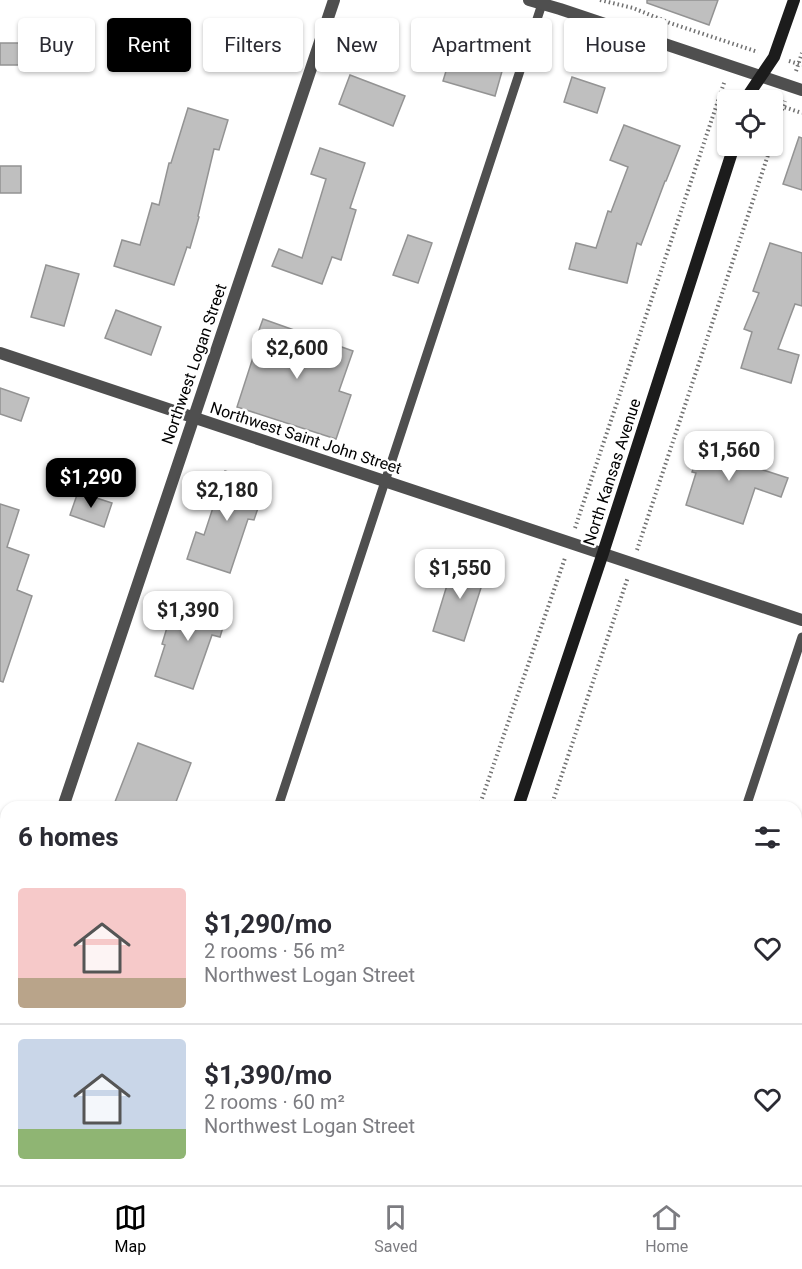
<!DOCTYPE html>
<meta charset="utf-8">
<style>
body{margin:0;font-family:Roboto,sans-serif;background:#f7f7f7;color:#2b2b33;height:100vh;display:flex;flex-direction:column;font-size:22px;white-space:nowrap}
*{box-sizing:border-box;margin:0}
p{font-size:20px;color:#7c7c81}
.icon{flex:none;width:33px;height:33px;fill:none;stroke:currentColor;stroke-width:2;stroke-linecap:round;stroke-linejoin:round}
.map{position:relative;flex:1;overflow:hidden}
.side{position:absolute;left:0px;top:801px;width:802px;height:384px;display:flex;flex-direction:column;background:#fff;border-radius:18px 18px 0 0;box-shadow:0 2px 4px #0004}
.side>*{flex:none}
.top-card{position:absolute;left:18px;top:18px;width:766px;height:54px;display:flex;gap:12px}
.buttons{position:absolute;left:717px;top:90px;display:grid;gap:12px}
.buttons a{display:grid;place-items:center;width:66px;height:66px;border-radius:6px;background:#fff;box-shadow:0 2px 4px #0004;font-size:30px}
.price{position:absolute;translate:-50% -51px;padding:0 14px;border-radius:12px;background:#fff;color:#222;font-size:20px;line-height:39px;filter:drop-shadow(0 2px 3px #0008)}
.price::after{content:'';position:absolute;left:50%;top:36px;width:18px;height:14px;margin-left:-9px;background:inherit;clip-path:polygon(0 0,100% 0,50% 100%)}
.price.selected{background:#000;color:#fff}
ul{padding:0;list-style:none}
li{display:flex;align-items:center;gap:18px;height:150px;padding:0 18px}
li+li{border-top:2px solid #e1e1e2}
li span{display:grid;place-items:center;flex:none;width:168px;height:120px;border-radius:6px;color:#555}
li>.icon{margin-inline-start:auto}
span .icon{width:72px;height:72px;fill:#fffc;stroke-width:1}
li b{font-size:26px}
h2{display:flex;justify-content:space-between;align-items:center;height:72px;padding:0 18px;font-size:26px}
.tag{padding:0 21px;border-radius:6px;background:#fff;box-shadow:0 2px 4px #0004;font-size:21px;line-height:54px}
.tag.selected{background:#000;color:#fff}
.dock{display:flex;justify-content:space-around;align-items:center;height:84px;border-top:2px solid #e1e1e2;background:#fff;font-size:16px;color:#7c7c81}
.dock a{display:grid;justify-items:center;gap:3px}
.dock .selected{color:#000}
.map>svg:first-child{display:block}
.building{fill:#bfbfbf;stroke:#939393;stroke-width:1.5}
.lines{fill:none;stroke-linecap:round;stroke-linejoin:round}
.path{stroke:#717171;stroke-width:4;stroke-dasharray:1.5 3;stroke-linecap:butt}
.lane{stroke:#4f4f4f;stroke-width:9}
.street{stroke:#4f4f4f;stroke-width:12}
.secondary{stroke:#1c1c1c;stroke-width:12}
.labels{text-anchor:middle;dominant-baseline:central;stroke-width:5;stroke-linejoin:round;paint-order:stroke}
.street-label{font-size:16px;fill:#000;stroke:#fff}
</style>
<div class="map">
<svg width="802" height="1185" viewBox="0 0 802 1185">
<rect width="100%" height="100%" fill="#fff"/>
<g class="building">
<polygon points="647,0 718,0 709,25 647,3"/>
<polygon points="457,35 508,50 495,96 443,81"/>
<rect x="0" y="43" width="35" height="22"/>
<polygon points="350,75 405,96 393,126 339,104"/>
<polygon points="572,77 605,88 597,113 564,102"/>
<polygon points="188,108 228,120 219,150 214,149 198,216 199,217 190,248 187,247 174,285 114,266 122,240 140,245 152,203 159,205 169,163 171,163"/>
<polygon points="624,125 680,146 666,181 665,181 641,245 637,243 627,283 569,269 576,243 596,248 608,211 611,212 628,167 610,160"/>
<polygon points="799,137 802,138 802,190 783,184"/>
<polygon points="320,148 365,163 350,208 356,210 341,260 332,257 322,284 272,266 279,249 302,258 326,179 311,174"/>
<rect x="0" y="166" width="21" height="27"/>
<polygon points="408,235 432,243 418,283 393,275"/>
<polygon points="770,243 802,253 802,306 795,304 778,349 799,355 791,383 741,368 752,332 744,329 759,293 753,291"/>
<polygon points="46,265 79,274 64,326 31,317"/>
<polygon points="116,310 161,327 151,355 105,338"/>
<polygon points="263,319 353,351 339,391 351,395 336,439 237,407 258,342 255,341"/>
<polygon points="0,388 29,398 21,421 0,414"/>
<polygon points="703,440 760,459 757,468 788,478 781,497 755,488 743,524 686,505 696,473 692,472"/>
<polygon points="225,471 266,484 254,520 248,519 230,573 187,559 196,532 204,535"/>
<polygon points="78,492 112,503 104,527 70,515"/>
<polygon points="0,504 19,510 7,547 29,555 17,590 32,596 3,682 0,681"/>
<polygon points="455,559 487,569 464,641 433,631"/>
<polygon points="176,598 227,614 220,637 212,635 193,689 155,676 165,645 162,644"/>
<polygon points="138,743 191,763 174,807 113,807"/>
</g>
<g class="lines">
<g class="path">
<polyline points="600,0 633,8 670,23 758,52"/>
<polyline points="789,61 802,65"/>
<polyline points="796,71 802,53"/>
<polyline points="772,103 802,113"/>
<polyline points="772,140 785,101"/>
<polyline points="575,528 725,80"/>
<polyline points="637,550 771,146"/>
<polyline points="479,807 565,558"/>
<polyline points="551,807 628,577"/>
<polyline points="796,1121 802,1122"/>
<polyline points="351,1185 353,1179"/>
<polyline points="425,1185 427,1179"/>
</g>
<g class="lane">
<polyline points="278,807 542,4"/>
<polyline points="746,807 802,637"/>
<polyline points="153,1185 155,1179"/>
<polyline points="621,1185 623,1179"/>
</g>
<g class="street">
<polyline points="529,0 560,9 802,90"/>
<polyline points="0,353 802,620"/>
<polyline points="63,807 334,0"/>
<polyline points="0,880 6,882"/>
<polyline points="0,986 6,970"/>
<polyline points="796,1141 802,1143"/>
</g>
<g class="secondary">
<polyline points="747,100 749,94 774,57 794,0"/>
<polyline points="518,807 603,553 734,146"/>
<polyline points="387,1185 389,1179"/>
</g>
</g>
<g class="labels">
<g class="street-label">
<text transform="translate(194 364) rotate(-71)">Northwest Logan Street</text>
<text transform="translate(306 438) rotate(18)">Northwest Saint John Street</text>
<text transform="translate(612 472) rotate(-72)">North Kansas Avenue</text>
</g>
</g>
</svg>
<div class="buttons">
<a><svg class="icon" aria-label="locate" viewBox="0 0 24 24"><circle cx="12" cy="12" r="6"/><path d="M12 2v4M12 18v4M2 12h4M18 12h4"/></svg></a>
</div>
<b class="price" style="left:297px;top:380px">$2,600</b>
<b class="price" style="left:729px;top:482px">$1,560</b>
<b class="price selected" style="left:91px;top:509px">$1,290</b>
<b class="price" style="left:227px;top:522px">$2,180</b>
<b class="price" style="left:460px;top:600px">$1,550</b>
<b class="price" style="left:188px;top:642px">$1,390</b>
<div class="top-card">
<a class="tag">Buy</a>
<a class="tag selected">Rent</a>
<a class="tag">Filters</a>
<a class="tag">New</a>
<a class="tag">Apartment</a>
<a class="tag">House</a>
</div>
<section class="side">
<h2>6 homes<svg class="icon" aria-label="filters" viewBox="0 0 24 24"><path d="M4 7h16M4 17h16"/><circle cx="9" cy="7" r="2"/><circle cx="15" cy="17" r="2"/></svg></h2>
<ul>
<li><span style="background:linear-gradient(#f6c9c9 75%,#b9a48a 0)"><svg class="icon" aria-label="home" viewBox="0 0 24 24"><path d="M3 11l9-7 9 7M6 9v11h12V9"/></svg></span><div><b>$1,290/mo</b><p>2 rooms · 56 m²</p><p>Northwest Logan Street</p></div><svg class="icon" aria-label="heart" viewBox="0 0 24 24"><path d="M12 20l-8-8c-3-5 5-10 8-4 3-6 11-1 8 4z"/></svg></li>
<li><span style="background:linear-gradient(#c9d6e8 75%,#8fb573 0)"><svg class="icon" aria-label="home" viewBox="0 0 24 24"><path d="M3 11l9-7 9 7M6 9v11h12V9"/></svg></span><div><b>$1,390/mo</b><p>2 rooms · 60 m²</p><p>Northwest Logan Street</p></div><svg class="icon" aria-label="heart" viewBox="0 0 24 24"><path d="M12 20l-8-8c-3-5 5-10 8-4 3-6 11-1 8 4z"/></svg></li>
</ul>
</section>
</div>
<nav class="dock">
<a class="selected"><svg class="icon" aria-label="map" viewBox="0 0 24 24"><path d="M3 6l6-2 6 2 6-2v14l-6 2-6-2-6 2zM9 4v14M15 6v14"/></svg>Map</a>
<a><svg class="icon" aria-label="saved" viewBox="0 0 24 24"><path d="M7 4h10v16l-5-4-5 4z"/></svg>Saved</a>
<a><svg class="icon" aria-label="home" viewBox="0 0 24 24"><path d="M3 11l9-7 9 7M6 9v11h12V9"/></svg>Home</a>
</nav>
